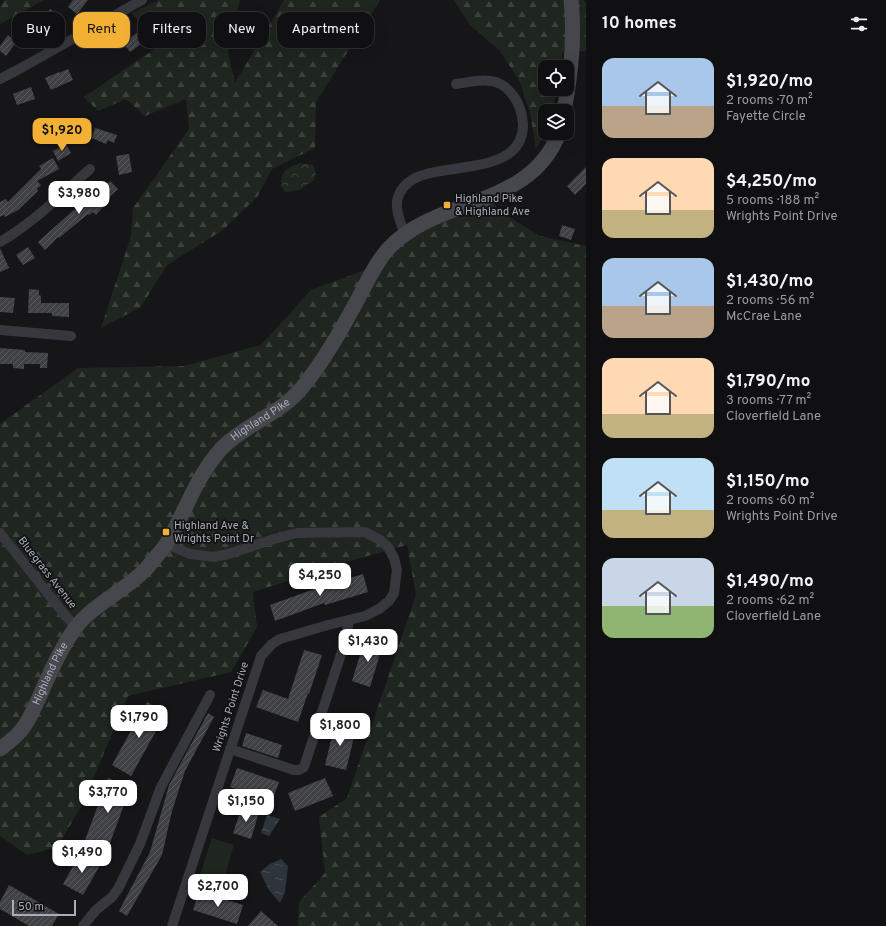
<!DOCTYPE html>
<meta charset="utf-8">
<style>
body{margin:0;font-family:Overpass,sans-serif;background:#1e1e20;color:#f1f3f6;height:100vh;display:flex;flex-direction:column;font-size:15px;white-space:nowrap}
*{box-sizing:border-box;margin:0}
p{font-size:13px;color:#9c9d9f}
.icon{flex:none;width:22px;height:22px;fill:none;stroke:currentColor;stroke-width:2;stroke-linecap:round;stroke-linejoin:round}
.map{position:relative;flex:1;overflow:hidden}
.sheet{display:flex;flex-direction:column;background:#101012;width:300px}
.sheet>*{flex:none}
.guide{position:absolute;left:12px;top:12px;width:380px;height:36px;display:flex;gap:8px}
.controls{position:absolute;left:538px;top:60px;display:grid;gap:8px}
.controls a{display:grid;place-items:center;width:36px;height:36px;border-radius:8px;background:#101012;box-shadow:0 4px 16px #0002,0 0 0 1px #303032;font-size:20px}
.scale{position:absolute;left:12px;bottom:10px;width:64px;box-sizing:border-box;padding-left:4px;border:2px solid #a8adb8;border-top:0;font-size:11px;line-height:14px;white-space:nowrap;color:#a8adb8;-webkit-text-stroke:3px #111113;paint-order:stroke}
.price{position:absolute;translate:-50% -34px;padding:0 9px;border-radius:8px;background:#fff;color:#222;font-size:13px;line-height:26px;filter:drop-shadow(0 1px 2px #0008)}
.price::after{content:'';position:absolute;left:50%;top:24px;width:12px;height:9px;margin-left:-6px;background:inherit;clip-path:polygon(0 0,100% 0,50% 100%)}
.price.current{background:#f2b134;color:#111}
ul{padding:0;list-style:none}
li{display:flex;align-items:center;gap:12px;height:100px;padding:0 16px}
li span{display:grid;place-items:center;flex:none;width:112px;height:80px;border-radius:12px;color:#555}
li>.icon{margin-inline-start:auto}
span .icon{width:48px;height:48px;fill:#fffc;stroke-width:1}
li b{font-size:17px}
h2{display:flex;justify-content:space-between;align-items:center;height:48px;padding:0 16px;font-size:17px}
.tag{padding:0 14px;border-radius:12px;background:#101012;box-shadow:0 4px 16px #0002,0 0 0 1px #303032;font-size:14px;line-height:36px}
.tag.current{background:#f2b134;color:#111}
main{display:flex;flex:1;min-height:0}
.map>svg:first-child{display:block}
.forest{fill:url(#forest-firs)}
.park{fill:url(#park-crowns)}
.garden{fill:#1e261f}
.water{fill:url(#water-ripples)}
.building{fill:url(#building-hatch)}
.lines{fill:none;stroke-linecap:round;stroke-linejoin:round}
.street{stroke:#37383d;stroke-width:10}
.secondary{stroke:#45474d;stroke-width:15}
.poi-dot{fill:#f2b134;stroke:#111113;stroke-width:1.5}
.labels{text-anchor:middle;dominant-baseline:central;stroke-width:3.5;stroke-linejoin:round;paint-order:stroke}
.poi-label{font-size:11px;fill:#a8adb8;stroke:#111113;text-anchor:start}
.street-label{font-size:11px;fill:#a8adb8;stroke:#111113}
</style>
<main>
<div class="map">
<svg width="586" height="926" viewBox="0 0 586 926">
<defs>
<pattern id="forest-firs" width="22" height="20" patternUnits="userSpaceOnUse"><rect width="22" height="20" fill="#1e261f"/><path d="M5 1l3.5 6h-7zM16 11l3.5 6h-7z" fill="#3c433d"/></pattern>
<pattern id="park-crowns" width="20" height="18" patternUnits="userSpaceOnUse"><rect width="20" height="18" fill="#1e261f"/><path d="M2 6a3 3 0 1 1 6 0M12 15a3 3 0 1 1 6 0" fill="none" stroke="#3c433d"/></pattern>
<pattern id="water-ripples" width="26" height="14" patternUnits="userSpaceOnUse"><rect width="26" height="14" fill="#2c353c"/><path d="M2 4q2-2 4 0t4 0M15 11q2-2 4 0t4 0" fill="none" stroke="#485056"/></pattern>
<pattern id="building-hatch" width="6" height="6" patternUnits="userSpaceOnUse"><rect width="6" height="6" fill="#404145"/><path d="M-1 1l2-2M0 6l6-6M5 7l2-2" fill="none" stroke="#595a5e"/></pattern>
</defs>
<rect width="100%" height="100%" fill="#161618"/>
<g class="forest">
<polygon points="4,0 44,0 0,24 0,7"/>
<polygon points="159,0 240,0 228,52 235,83 284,0 380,0 316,102 315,148 272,169 257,197 223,230 167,265 141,307 101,328 131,236 133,208 189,129 186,99 145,116 126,99 98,111 84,97 159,46 132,13"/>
<polygon points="454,0 583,0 586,2 586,51 562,53 561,67 545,67 545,89 557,89 552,111 545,111 545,133 546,133 536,148 530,113 520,82 500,51 469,24"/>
<polygon points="490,197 498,210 540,236 586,246 586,926 298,926 299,902 325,873 319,817 347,798 416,595 407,545 353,560 253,592 257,627 231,672 128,696 82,805 57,847 27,855 0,836 0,424 78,368 184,366 261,345 311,290 376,266 389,248"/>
</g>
<path class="park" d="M300,163L313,165L316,173L314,180L299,190L285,192L281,186C280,171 287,168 300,163Z"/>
<polygon class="garden" points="212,838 234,845 222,885 199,878"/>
<g class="water">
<polygon points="267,815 280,819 269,836 261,833"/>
<polygon points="281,859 288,866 285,892 280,903 269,890 260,872 270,864"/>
</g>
<g class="building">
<polygon points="73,0 88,0 77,14 68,7"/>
<polygon points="50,9 59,15 50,27 45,23 42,27 41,26 29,43 20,37 27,26 29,27 38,14 44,18"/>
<polygon points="138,32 144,42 130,52 123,43"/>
<polygon points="8,35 16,42 6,56 0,51 0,46"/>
<polygon points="68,69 73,80 51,90 45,78 59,72 59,73"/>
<polygon points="31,87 35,99 17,105 13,94"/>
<polygon points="95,128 117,135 114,143 108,140 106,144 92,138"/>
<polygon points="66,144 71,153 58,161 53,151"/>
<polygon points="129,154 132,172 119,175 116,156"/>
<polygon points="53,158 59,169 37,181 41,185 37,189 38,191 18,210 5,217 4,215 0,217 0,202 6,199 8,202 41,169 39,166"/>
<polygon points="586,167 586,184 575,195 567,186"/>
<polygon points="110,181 118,189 103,203 105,205 96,215 93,212 89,215 88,214 59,238 58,237 45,250 38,242 76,208 78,210 94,194 96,195"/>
<polygon points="562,225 575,229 571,240 559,236"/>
<polygon points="28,247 35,258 23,265 16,255"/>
<polygon points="0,248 9,268 0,272"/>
<polygon points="29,289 39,290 39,295 41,296 41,303 69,303 69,317 52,316 52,313 28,313"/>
<polygon points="0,297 15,298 13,313 0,312"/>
<polygon points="0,348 25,350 25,352 48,353 47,368 40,368 40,364 24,364 24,369 13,368 13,364 0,364"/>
<polygon points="363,574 368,592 325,605 324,603 275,621 270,605 320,587"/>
<polygon points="365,639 383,644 370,687 352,681"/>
<polygon points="304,650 322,655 309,694 308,693 298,722 256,707 263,690 288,699"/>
<polygon points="147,702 166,713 131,776 112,765"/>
<polygon points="208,713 214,717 185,771 172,811 162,855 127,916 119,911 150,852 169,785"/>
<polygon points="335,724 356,729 346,770 325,765"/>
<polygon points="246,733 282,745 278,758 242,746"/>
<polygon points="237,768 279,782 272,801 230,787"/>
<polygon points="108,778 131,786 107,851 84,843"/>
<polygon points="325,778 333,796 295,811 288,793"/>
<polygon points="242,807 259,812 251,839 233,833"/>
<polygon points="80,854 100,865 83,895 63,884"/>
<polygon points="9,885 59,914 52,926 29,926 0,909 0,902"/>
<polygon points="199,891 243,905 237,924 193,910"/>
<polygon points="261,911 278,926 248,926"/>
</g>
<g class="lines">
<g class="street">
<polyline points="0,79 23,67 142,0"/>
<path d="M405,235C398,216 389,198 409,182C436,160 524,179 523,124C522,110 516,96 505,87C491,76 472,82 456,84"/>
<path d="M0,242C33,223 61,195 90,169"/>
<polyline points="0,330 71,336"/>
<polyline points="0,533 64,614 76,627"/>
<polyline points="166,544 190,554 214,557 228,554 274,539 297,533 365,532 380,540 388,547 394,558 397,570 394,593 389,601 379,609 365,616 328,625 280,639 272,644 261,656 172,926"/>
<polyline points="230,749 294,770 299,770 304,767 345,642 349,620"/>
<polyline points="83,926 96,910 112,897 118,889 140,844 161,787 210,695"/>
</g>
<g class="secondary">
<path d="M564,111C571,75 575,37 571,0"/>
<path id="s1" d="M0,749C5,745 12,740 17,735C29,723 35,706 42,691C51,670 61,648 74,630C90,606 125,591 146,569C152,561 159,554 165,546C185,514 195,478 221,449C244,425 278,415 300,390C323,363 341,330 358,299C367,282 376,262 389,248C438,196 530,209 559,133"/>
</g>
</g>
<g class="poi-dot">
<rect x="443" y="201" width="8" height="8" rx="2"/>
<rect x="162" y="528" width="8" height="8" rx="2"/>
</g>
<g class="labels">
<g class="poi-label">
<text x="455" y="199">Highland Pike<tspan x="455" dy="13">&amp; Highland Ave</tspan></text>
<text x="174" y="526">Highland Ave &amp;<tspan x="174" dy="13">Wrights Point Dr</tspan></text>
</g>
<g class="street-label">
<text stroke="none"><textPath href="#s1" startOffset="428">Highland Pike</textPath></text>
<text transform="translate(47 573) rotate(52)">Bluegrass Avenue</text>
<text stroke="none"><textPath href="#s1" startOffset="92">Highland Pike</textPath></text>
<text transform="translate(231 707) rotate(-72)">Wrights Point Drive</text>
</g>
</g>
</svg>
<div class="controls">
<a><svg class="icon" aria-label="locate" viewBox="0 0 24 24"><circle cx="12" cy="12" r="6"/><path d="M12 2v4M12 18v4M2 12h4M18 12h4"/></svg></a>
<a><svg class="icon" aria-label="layers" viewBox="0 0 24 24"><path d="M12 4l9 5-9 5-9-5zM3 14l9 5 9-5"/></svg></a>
</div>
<div class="scale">50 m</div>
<b class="price current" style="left:62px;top:152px">$1,920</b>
<b class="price" style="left:79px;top:215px">$3,980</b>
<b class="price" style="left:320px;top:597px">$4,250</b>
<b class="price" style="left:368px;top:663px">$1,430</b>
<b class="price" style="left:139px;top:739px">$1,790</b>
<b class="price" style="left:340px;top:747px">$1,800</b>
<b class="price" style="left:108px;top:814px">$3,770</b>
<b class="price" style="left:246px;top:823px">$1,150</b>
<b class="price" style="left:82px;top:874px">$1,490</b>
<b class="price" style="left:218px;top:908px">$2,700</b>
<div class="guide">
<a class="tag">Buy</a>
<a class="tag current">Rent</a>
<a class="tag">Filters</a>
<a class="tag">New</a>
<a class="tag">Apartment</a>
</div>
</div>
<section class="sheet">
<h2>10 homes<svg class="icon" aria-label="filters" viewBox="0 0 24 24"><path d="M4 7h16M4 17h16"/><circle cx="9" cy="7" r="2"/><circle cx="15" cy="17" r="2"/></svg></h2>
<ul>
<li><span style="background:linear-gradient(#a9c7e8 60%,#b9a48a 0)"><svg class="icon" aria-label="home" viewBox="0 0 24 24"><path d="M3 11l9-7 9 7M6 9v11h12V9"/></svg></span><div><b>$1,920/mo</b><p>2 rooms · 70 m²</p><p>Fayette Circle</p></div></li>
<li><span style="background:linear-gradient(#ffd9b3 65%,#c2b280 0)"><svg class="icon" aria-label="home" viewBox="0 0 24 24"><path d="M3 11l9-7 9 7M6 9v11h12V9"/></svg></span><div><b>$4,250/mo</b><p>5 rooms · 188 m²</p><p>Wrights Point Drive</p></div></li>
<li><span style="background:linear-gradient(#a9c7e8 60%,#b9a48a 0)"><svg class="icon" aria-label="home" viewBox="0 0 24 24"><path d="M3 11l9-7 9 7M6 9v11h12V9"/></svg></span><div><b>$1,430/mo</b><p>2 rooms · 56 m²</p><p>McCrae Lane</p></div></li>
<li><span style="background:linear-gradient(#ffd9b3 70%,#c2b280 0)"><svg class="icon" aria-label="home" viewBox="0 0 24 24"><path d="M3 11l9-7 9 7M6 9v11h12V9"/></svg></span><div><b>$1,790/mo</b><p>3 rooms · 77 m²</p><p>Cloverfield Lane</p></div></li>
<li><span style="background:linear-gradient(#bfe0f5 65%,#c2b280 0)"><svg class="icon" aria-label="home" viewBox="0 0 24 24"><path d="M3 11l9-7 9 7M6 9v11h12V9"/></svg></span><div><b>$1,150/mo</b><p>2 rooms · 60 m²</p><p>Wrights Point Drive</p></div></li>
<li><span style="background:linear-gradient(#c9d6e8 60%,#8fb573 0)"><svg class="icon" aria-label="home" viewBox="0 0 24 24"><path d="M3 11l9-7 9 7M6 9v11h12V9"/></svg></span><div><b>$1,490/mo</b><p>2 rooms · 62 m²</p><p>Cloverfield Lane</p></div></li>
</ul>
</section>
</main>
